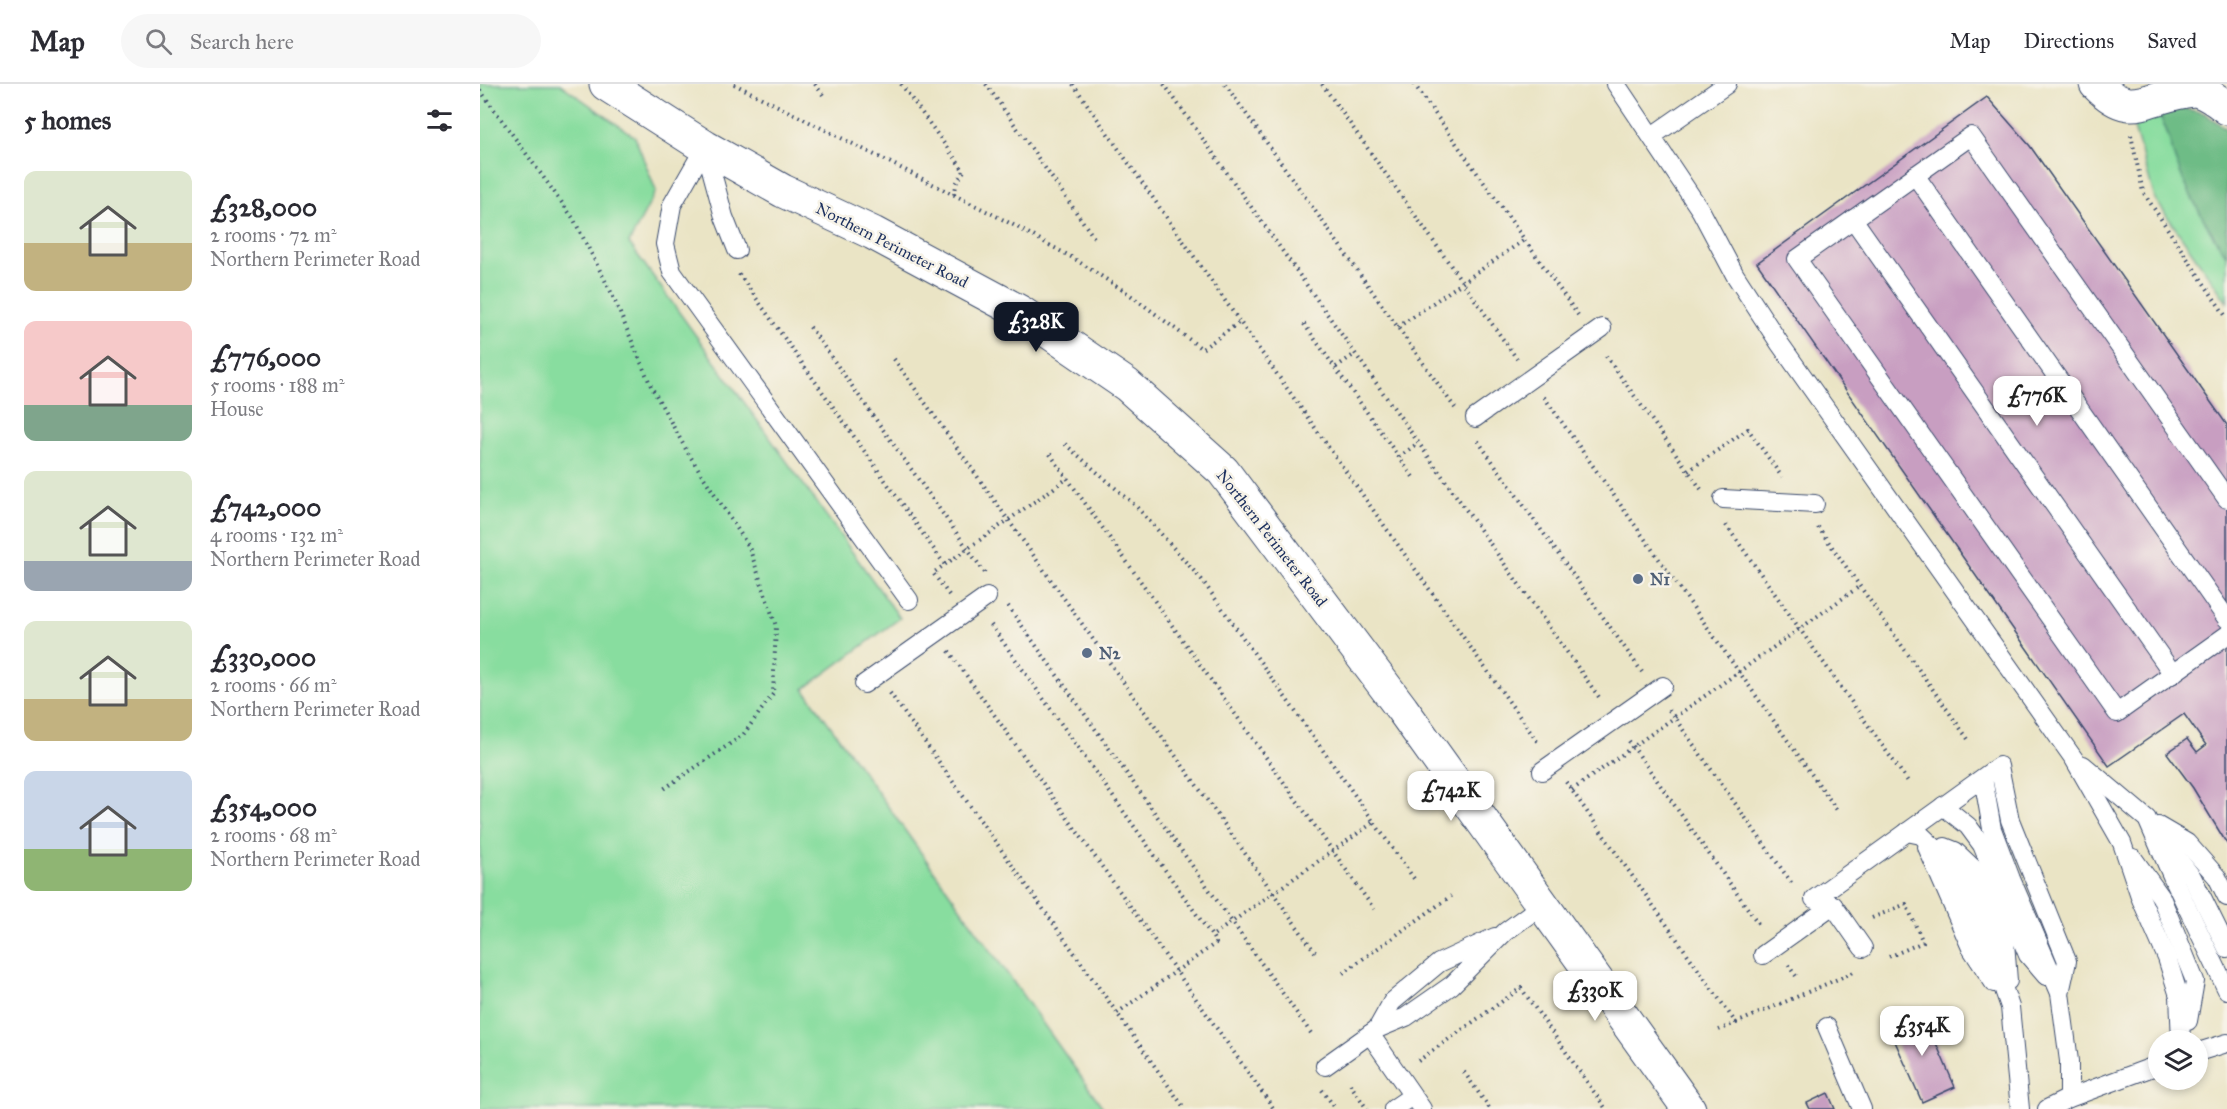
<!DOCTYPE html>
<meta charset="utf-8">
<style>
body{margin:0;font-family:"IM FELL Great Primer",serif;background:#f7f7f7;color:#2b2b33;height:100vh;display:flex;flex-direction:column;font-size:22px;white-space:nowrap}
*{box-sizing:border-box;margin:0}
p{font-size:20px;color:#7c7c81}
.icon{flex:none;width:33px;height:33px;fill:none;stroke:currentColor;stroke-width:2;stroke-linecap:round;stroke-linejoin:round}
.map{position:relative;flex:1;overflow:hidden}
.sheet{display:flex;flex-direction:column;background:#fff;width:480px}
.sheet>*{flex:none}
.controls{position:absolute;left:1668px;top:946px;display:grid;gap:12px}
.controls a{display:grid;place-items:center;width:60px;height:60px;border-radius:50%;background:#fff;box-shadow:0 3px 9px #0003;font-size:30px}
.price{position:absolute;translate:-50% -51px;padding:0 14px;border-radius:12px;background:#fff;color:#222;font-size:20px;line-height:39px;filter:drop-shadow(0 2px 3px #0008)}
.price::after{content:'';position:absolute;left:50%;top:36px;width:18px;height:14px;margin-left:-9px;background:inherit;clip-path:polygon(0 0,100% 0,50% 100%)}
.price.selected{background:#111827;color:#fff}
ul{padding:0;list-style:none}
li{display:flex;align-items:center;gap:18px;height:150px;padding:0 24px}
li span{display:grid;place-items:center;flex:none;width:168px;height:120px;border-radius:12px;color:#555}
li>.icon{margin-inline-start:auto}
span .icon{width:72px;height:72px;fill:#fffc;stroke-width:1}
li b{font-size:26px}
h2{display:flex;justify-content:space-between;align-items:center;height:72px;padding:0 24px;font-size:26px}
header{display:flex;align-items:center;gap:36px;box-sizing:border-box;height:84px;padding:0 30px;background:#fff;border-bottom:2px solid #e1e1e2}
header strong{font-size:28px}
nav{display:flex;gap:33px;margin-inline-start:auto;font-size:21px}
.search{width:420px;height:54px;background:#f7f7f7;display:flex;align-items:center;gap:15px;box-sizing:border-box;padding:0 21px;border-radius:33px;color:#7c7c81;font-size:22px}
main{display:flex;flex:1;min-height:0}
.map>svg:first-child{display:block}
.green{fill:#88dd9f;stroke:#52867e;stroke-width:1.5}
.forest{fill:#6ebc86;stroke:#447672;stroke-width:1.5}
.building{fill:#c89ec1}
.lines{fill:none;stroke-linecap:round;stroke-linejoin:round}
.service-casing{stroke:#3a4a6d;stroke-width:20}
.minor-casing{stroke:#3a4a6d;stroke-width:35}
.tertiary-casing{stroke:#3a4a6d;stroke-width:35}
.path{stroke:#3a4a6d;stroke-width:4;stroke-dasharray:1.5 4.5;stroke-linecap:butt}
.service{stroke:#fff;stroke-width:18}
.minor{stroke:#fff;stroke-width:33}
.tertiary{stroke:#fff;stroke-width:33}
.service-dot{fill:#5c6f8a;stroke:#f7f3e8;stroke-width:2}
.labels{text-anchor:middle;dominant-baseline:central;stroke-width:5;stroke-linejoin:round;paint-order:stroke}
.street-label{font-size:16px;fill:#1b2f5e;stroke:#f7f3e8}
.service-label{font-size:16px;font-weight:bold;fill:#4e5e75;stroke:#f7f3e8;text-anchor:start}
</style>
<header>
<strong>Map</strong>
<div class="search"><svg class="icon" aria-label="search" viewBox="0 0 24 24"><circle cx="10" cy="10" r="6"/><path d="M15 15l6 6"/></svg>Search here</div>
<nav><a>Map</a><a>Directions</a><a>Saved</a></nav>
</header>
<main>
<section class="sheet">
<h2>5 homes<svg class="icon" aria-label="filters" viewBox="0 0 24 24"><path d="M4 7h16M4 17h16"/><circle cx="9" cy="7" r="2"/><circle cx="15" cy="17" r="2"/></svg></h2>
<ul>
<li><span style="background:linear-gradient(#dfe7d0 60%,#c2b280 0)"><svg class="icon" aria-label="home" viewBox="0 0 24 24"><path d="M3 11l9-7 9 7M6 9v11h12V9"/></svg></span><div><b>£328,000</b><p>2 rooms · 72 m²</p><p>Northern Perimeter Road</p></div></li>
<li><span style="background:linear-gradient(#f6c9c9 70%,#7fa58c 0)"><svg class="icon" aria-label="home" viewBox="0 0 24 24"><path d="M3 11l9-7 9 7M6 9v11h12V9"/></svg></span><div><b>£776,000</b><p>5 rooms · 188 m²</p><p>House</p></div></li>
<li><span style="background:linear-gradient(#dfe7d0 75%,#9aa5b1 0)"><svg class="icon" aria-label="home" viewBox="0 0 24 24"><path d="M3 11l9-7 9 7M6 9v11h12V9"/></svg></span><div><b>£742,000</b><p>4 rooms · 132 m²</p><p>Northern Perimeter Road</p></div></li>
<li><span style="background:linear-gradient(#dfe7d0 65%,#c2b280 0)"><svg class="icon" aria-label="home" viewBox="0 0 24 24"><path d="M3 11l9-7 9 7M6 9v11h12V9"/></svg></span><div><b>£330,000</b><p>2 rooms · 66 m²</p><p>Northern Perimeter Road</p></div></li>
<li><span style="background:linear-gradient(#c9d6e8 65%,#8fb573 0)"><svg class="icon" aria-label="home" viewBox="0 0 24 24"><path d="M3 11l9-7 9 7M6 9v11h12V9"/></svg></span><div><b>£354,000</b><p>2 rooms · 68 m²</p><p>Northern Perimeter Road</p></div></li>
</ul>
</section>
<div class="map">
<svg width="1747" height="1025" viewBox="0 0 1747 1025">
<rect width="100%" height="100%" fill="#f7f3e8"/>
<filter id="ink" filterUnits="userSpaceOnUse"><feTurbulence type="fractalNoise" baseFrequency=".0167" numOctaves="2"/><feDisplacementMap in="SourceGraphic" scale="12" xChannelSelector="R" yChannelSelector="G"/><feConvolveMatrix kernelMatrix="1 2 1 2 8 2 1 2 1" color-interpolation-filters="sRGB"/></filter>
<filter id="wash" filterUnits="userSpaceOnUse"><feTurbulence type="fractalNoise" baseFrequency=".008" numOctaves="4" result="noise"/><feDisplacementMap in="SourceGraphic" scale="24" xChannelSelector="R" yChannelSelector="G"/><feGaussianBlur stdDeviation="1.35" result="paint"/><feColorMatrix in="noise" values="0 0 0 0 0 0 0 0 0 0 0 0 0 0 0 0 0 1.4 0 .05"/><feComposite in="paint" operator="in"/></filter>
<g filter="url(#wash)">
<rect width="100%" height="100%" fill="#eae4c5"/>
<g class="green">
<polygon points="0,0 80,0 155,53 176,107 149,159 420,534 324,605 624,1025 0,1025"/>
<polygon points="1679,31 1687,44 1697,79 1730,147 1747,172 1747,218 1675,115 1652,37"/>
</g>
<path class="forest" d="M1702,24L1724,29L1747,45V172C1728,144 1708,110 1696,78C1690,62 1689,46 1679,31Z"/>
<g id="blocks">
<g class="building">
<polygon points="1507,13 1550,62 1747,341 1747,760 1713,704 1687,669 1707,655 1717,668 1726,661 1704,630 1629,682 1277,179"/>
<polygon points="1443,929 1475,1003 1442,1018 1409,944"/>
<polygon points="1348,1009 1355,1025 1330,1025 1327,1019"/>
</g>
</g>
</g>
<g filter="url(#ink)">
<use href="#blocks" fill-opacity="0" stroke="#3a4a6d" stroke-width="1.5"/>
<g class="lines">
<defs>
<g id="service">
<polyline points="1136,0 1221,127 1255,191 1300,260 1594,675 1642,759 1661,815 1687,874 1699,912 1701,957"/>
<polyline points="1172,52 1247,0"/>
<polyline points="225,63 192,121 185,160 192,188 429,516"/>
<polyline points="225,63 244,133 257,166"/>
<polyline points="1435,91 1747,535"/>
<polyline points="1373,135 1693,590"/>
<polyline points="995,334 1122,244"/>
<polyline points="1243,415 1335,420"/>
<polyline points="1747,415 1491,52 1317,175 1637,629 1747,551"/>
<polyline points="384,600 507,513"/>
<polyline points="1603,681 1667,735 1692,792 1747,906"/>
<polyline points="1062,687 1183,602"/>
<polyline points="1503,694 1512,745 1531,795 1580,909 1589,977 1589,1014"/>
<polyline points="1463,722 1488,742 1502,761 1548,871 1566,892"/>
<polyline points="1678,742 1707,759 1737,793 1747,813"/>
<polyline points="1427,748 1441,751 1473,781 1508,860 1530,923 1540,1025"/>
<polyline points="1684,757 1712,793 1747,864"/>
<polyline points="1447,763 1491,864 1514,899"/>
<polyline points="1465,763 1475,767 1493,784 1525,858 1528,897"/>
<polyline points="1653,774 1681,813 1715,897 1708,937"/>
<polyline points="1334,815 1519,682 1530,736 1587,877 1580,909"/>
<polyline points="1341,817 1353,821 1383,864"/>
<polyline points="1283,871 1353,821"/>
<polyline points="1347,943 1382,1025"/>
<polyline points="897,945 912,918 959,879 1015,853"/>
<polyline points="890,950 942,1025"/>
<polyline points="1718,968 1747,959"/>
<polyline points="845,982 897,945 926,933 972,901 1025,848 1062,821"/>
<polyline points="913,1025 932,1012"/>
<polyline points="1567,1025 1589,1014 1678,981"/>
</g>
<path id="minor" d="M1616,0C1650,35 1662,15 1701,8C1707,7 1714,5 1719,7C1729,10 1739,18 1747,24"/>
<polyline id="tertiary" points="126,0 225,63 303,107 393,149 540,228 647,301 743,387 922,625 1209,1025"/>
</defs>
<use href="#service" class="service-casing"/>
<use href="#minor" class="minor-casing"/>
<use href="#tertiary" class="tertiary-casing"/>
<g class="path">
<polyline points="254,0 526,137 593,174 649,210 722,265 760,238 1059,660"/>
<polyline points="335,0 343,11"/>
<polyline points="421,0 484,87 477,98 474,111"/>
<polyline points="506,0 615,155"/>
<polyline points="593,0 760,238"/>
<polyline points="684,0 1121,616"/>
<polyline points="745,0 975,324"/>
<polyline points="842,0 1037,275"/>
<polyline points="934,0 1098,231"/>
<polyline points="0,6 93,134 131,208 171,302 208,369 269,463 296,542 293,610 263,651 182,706"/>
<polyline points="1651,51 1663,108 1747,234"/>
<polyline points="259,190 465,481"/>
<polyline points="824,240 933,393"/>
<polyline points="330,243 505,489"/>
<polyline points="918,243 1044,156"/>
<polyline points="1126,272 1221,405"/>
<polyline points="414,275 835,868"/>
<polyline points="856,283 875,270"/>
<polyline points="1064,313 1357,726"/>
<polyline points="998,357 1162,588"/>
<polyline points="585,360 657,423 722,496 935,796"/>
<polyline points="570,370 894,825"/>
<polyline points="919,373 938,359"/>
<polyline points="1208,387 1268,345 1302,393"/>
<polyline points="1246,441 1429,699"/>
<polyline points="1338,443 1490,658"/>
<polyline points="469,511 453,489 588,394"/>
<polyline points="528,522 833,952"/>
<polyline points="511,541 732,852"/>
<polyline points="469,567 794,1025"/>
<polyline points="410,609 705,1025"/>
<polyline points="1189,626 1313,801"/>
<polyline points="1149,657 1280,842"/>
<polyline points="1086,698 1256,939 1239,946"/>
<polyline points="1092,706 1380,502"/>
<polyline points="1392,834 1426,820 1443,858 1406,874"/>
<polyline points="1308,881 1316,892"/>
<polyline points="863,889 971,812"/>
<polyline points="637,929 736,859 732,852 894,738"/>
<polyline points="1256,939 1374,888"/>
<polyline points="938,977 1041,904 1126,1025"/>
<polyline points="984,988 1010,1025"/>
<polyline points="870,1000 887,1025"/>
<polyline points="842,1006 856,1025"/>
</g>
<use href="#service" class="service"/>
<use href="#minor" class="minor"/>
<use href="#tertiary" class="tertiary"/>
</g>
</g>
<g class="service-dot">
<circle cx="1158" cy="495" r="6"/>
<circle cx="607" cy="569" r="6"/>
</g>
<g class="labels">
<g class="street-label">
<text transform="translate(412 161) rotate(27)">Northern Perimeter Road</text>
<text transform="translate(792 454) rotate(52)">Northern Perimeter Road</text>
</g>
<g class="service-label">
<text x="1170" y="495">N1</text>
<text x="619" y="569">N2</text>
</g>
</g>
</svg>
<div class="controls">
<a><svg class="icon" aria-label="layers" viewBox="0 0 24 24"><path d="M12 4l9 5-9 5-9-5zM3 14l9 5 9-5"/></svg></a>
</div>
<b class="price selected" style="left:556px;top:269px">£328K</b>
<b class="price" style="left:1557px;top:343px">£776K</b>
<b class="price" style="left:971px;top:738px">£742K</b>
<b class="price" style="left:1115px;top:938px">£330K</b>
<b class="price" style="left:1442px;top:973px">£354K</b>
</div>
</main>
